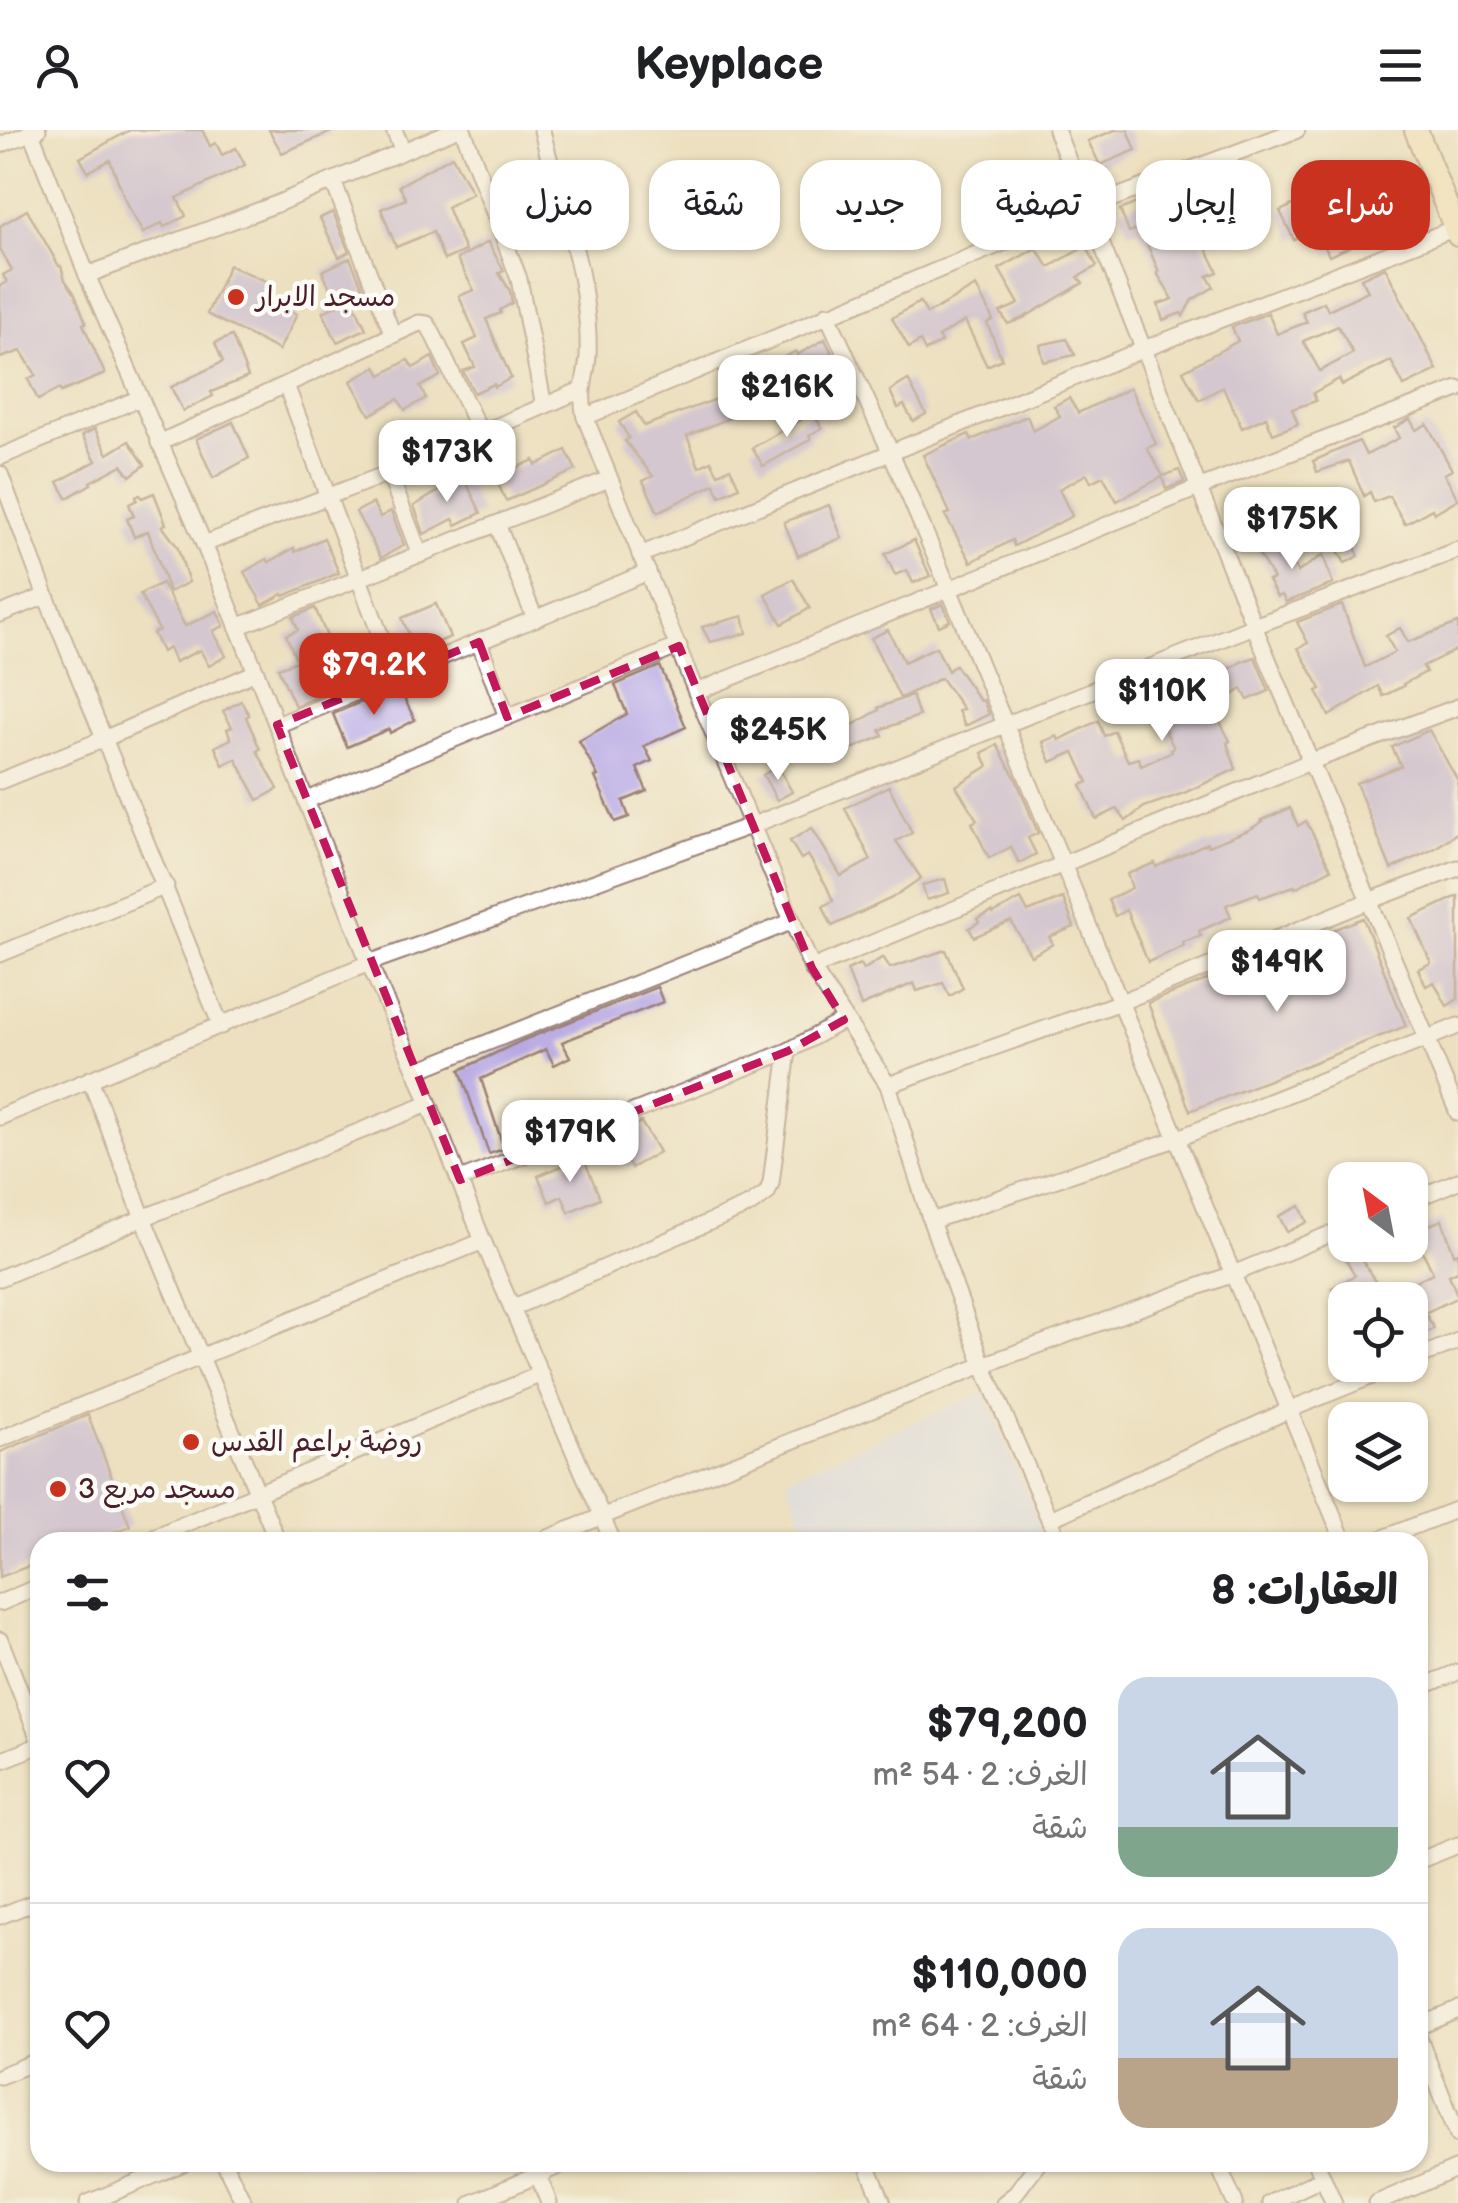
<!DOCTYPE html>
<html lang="ar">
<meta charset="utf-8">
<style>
body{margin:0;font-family:"Balsamiq Sans","Playpen Sans Arabic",sans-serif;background:#f6f6f6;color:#202124;direction:rtl;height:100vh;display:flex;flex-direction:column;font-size:38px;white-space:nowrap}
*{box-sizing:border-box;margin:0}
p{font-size:32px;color:#757577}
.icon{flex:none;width:55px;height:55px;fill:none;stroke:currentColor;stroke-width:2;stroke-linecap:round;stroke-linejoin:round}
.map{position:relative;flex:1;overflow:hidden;direction:ltr}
.details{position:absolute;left:30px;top:1402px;width:1398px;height:640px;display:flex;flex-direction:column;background:#fff;border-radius:30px;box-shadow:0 2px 8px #0004;direction:rtl}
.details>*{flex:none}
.guide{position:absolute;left:30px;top:30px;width:1400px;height:90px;direction:rtl;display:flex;gap:20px}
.needle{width:65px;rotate:328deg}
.buttons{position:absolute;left:1328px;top:1032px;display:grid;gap:20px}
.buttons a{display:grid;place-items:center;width:100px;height:100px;border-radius:20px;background:#fff;box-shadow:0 2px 8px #0004;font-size:50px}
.price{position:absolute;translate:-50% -85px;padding:0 22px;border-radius:20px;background:#fff;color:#222;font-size:32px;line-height:65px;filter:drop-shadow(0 2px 5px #0008)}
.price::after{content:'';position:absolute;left:50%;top:60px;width:30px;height:22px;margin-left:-15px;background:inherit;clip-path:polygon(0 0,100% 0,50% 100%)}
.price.current{background:#c8321e;color:#fff}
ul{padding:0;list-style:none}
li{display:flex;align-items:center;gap:30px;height:250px;padding:0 30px}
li+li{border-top:2px solid #e0e0e0}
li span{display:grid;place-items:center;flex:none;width:280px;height:200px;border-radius:30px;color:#555}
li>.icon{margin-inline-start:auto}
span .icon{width:120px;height:120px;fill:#fffc;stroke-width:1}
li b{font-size:42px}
h2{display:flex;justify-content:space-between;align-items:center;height:120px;padding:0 30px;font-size:42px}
.chip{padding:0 35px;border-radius:30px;background:#fff;box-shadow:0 2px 8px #0004;font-size:35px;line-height:90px}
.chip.current{background:#c8321e;color:#fff}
header{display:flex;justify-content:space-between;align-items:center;height:130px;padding:0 30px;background:#fff;font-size:45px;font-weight:800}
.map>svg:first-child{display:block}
.built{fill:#d2d9f9}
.building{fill:#b8a9e3;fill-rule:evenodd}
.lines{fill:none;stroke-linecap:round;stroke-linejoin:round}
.street-casing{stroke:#9b8076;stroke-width:19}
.secondary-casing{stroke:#9b8076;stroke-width:26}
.street{stroke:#fff;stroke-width:15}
.secondary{stroke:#f8e8c3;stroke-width:22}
.marked{fill:none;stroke:#c2185b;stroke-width:8;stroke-dasharray:20 12;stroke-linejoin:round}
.poi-dot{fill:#c8321e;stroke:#fdfcf7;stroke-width:4}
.labels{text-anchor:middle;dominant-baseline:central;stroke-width:9;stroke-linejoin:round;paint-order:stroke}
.poi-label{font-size:28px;fill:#4a1f2b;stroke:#fdfcf7;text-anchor:start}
</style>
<header><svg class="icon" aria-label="menu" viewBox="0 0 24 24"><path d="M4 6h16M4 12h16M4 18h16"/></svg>Keyplace<svg class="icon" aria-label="person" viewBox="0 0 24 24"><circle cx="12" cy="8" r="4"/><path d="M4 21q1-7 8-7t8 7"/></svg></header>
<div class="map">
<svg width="1458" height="2073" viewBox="0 0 1458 2073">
<rect width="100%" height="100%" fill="#fdfcf7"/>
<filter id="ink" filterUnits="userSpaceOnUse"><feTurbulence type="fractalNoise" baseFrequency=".01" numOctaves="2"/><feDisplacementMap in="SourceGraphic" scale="20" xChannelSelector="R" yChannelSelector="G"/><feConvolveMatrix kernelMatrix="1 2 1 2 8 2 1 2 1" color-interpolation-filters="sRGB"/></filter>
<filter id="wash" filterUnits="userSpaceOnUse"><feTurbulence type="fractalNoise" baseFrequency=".0048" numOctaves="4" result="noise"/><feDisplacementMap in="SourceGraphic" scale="40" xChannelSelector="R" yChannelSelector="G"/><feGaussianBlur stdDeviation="2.25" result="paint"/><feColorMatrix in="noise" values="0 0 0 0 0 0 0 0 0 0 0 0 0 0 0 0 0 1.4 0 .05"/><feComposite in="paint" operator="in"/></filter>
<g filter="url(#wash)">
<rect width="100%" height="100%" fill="#ece0c0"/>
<polygon class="built" points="985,1262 1046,1412 812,1412 786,1349"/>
<g id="blocks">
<g class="building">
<polygon points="130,0 202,0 210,16 216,13 222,25 236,18 245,35 177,68 186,86 164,97 162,93 143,103 127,75 110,30 88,42 80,28"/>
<polygon points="269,0 336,0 282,23"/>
<polygon points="1115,0 1128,0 1136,20 1100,35 1088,11"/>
<polygon points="452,26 472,63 447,77 465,121 444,130 433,102 396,117 381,79 406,69 399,56"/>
<polygon points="1358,56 1379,104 1329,126 1317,98 1294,110 1280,81 1295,74 1299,82"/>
<polygon points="1232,58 1241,79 1196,98 1218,142 1207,146 1214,157 1192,170 1183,186 1181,183 1163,190 1158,174 1173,169 1157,143 1159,142 1140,98 1129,102 1120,80 1146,69 1149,78 1170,67 1177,80"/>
<polygon points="27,80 59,136 61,136 65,150 75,164 86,193 83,194 105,244 61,262 59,259 38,270 28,249 36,245 21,221 0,228 0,156 7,152 3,145 12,140 0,119 0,96"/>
<polygon points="333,82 349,122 339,127 320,88"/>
<polygon points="488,112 504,141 499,143 510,161 512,173 500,180 501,183 486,189 511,248 495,257 494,254 474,263 463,241 475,237 464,214 477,208 459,166 474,160 457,129"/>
<polygon points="1086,116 1097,136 1078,147 1083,153 1023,188 1008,194 1000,182 1019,174 999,139 1036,118 1049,137"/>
<polygon points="350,128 365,163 352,169 366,199 337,212 323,182 338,175 322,141"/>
<polygon points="229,135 275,155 268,170 297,184 279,220 207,184"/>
<path d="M1385,137L1437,240L1404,256L1391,231L1342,255L1339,249L1313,263L1316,271L1292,279L1298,294L1273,304L1266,287L1242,298L1223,257L1199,270L1183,241L1238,211L1232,197L1268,183L1277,204L1307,192L1302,182L1324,172L1328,180L1368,161L1361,148ZM1338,196L1353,223L1320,241L1303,211Z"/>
<polygon points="976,156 993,190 987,193 1002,229 987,236 965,191 938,207 941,212 925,221 920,211 909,218 892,188 920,172 927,184"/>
<polygon points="232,206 248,247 211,262 213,266 183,281 171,257 223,232 215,213"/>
<polygon points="825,209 849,258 808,281 781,229 796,221 797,225"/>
<polygon points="1067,209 1075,225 1044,232 1040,215"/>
<polygon points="432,227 440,246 420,257 426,268 405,280 398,269 370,285 351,251 376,237 381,245 408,230 413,238"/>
<polygon points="908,250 926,284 913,291 904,275 898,278 890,261"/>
<polygon points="1130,258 1156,314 1147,318 1163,346 1179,340 1184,352 1166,359 1162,347 1117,371 1103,346 1091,352 1087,344 1059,359 1072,386 1014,416 1012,410 971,432 945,385 950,383 923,325 969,304 972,310 1027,286 1033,301 1060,286 1054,276 1069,268 1078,283"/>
<polygon points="727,265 736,285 687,306 699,337 711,331 718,344 730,338 739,357 720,366 714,354 658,382 643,351 653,346 625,311 629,308 619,292 636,282 644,296"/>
<polygon points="813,283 822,298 809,305 811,309 763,336 752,318"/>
<polygon points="1410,289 1416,300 1427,294 1452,340 1444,344 1458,369 1434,383 1432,379 1405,394 1389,366 1374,372 1370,362 1364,366 1349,331 1317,342 1313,331 1359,311 1366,325 1399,308 1394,298"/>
<polygon points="233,292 249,328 213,348 196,309"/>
<polygon points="95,299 108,324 129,311 145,335 130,346 122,335 90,352 91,354 67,368 58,352 96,331 82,305"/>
<polygon points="566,320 576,340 506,371 495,347 534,330 536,335"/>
<polygon points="447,343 453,356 465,350 481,383 456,395 453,389 424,404 414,376 439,361 434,350"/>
<polygon points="154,363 166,394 162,396 177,416 189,452 169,462 148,401 134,407 127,389 134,386 129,374 137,370 136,366 140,365 142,368"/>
<polygon points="373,373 380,387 391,381 404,415 381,428 356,382"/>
<polygon points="829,375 842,408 798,426 784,392"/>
<polygon points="1341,380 1349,393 1335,401 1327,387"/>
<polygon points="1276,404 1298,442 1323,425 1333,454 1286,472 1282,465 1277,467 1268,451 1273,449 1257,421 1257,415"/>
<polygon points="1350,406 1359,426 1345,433 1335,416"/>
<polygon points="324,408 339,443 284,466 283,464 263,475 244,442 267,429 269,432 294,418 295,422"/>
<polygon points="914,410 930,446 913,453 907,440 895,445 885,424"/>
<polygon points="793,449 810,478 782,494 765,464"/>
<polygon points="162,453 185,496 217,481 224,496 213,501 226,526 209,536 200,520 175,532 169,518 162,522 153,503 159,500 140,464"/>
<polygon points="436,474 450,507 416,522 402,488"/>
<polygon points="943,474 950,491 939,496 931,479"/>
<polygon points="1342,475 1365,537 1395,522 1386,506 1400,498 1408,512 1458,493 1458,519 1423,536 1426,542 1403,554 1404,556 1383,566 1378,556 1329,586 1317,561 1321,559 1298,518 1308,513 1297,492"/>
<polygon points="315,478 331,516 335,515 352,552 295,576 278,538 297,531 286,505 298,500 293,487"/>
<polygon points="743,486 747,503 710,512 702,497"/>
<polygon points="888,500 904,532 936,517 948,541 955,535 980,571 983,570 989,584 965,596 958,581 963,579 941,548 900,568 871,508"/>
<polygon points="1255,527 1269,561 1248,570 1242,559 1213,578 1230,611 1227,613 1236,639 1184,663 1144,677 1126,691 1117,679 1096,689 1081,655 1088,652 1074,622 1051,632 1043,612 1057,606 1059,610 1098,591 1104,606 1114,601 1128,631 1139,628 1141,636 1172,622 1171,620 1174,618 1145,559 1184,538 1193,555 1200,552 1202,556 1241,532"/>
<polygon points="660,536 686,597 644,616 652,631 637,638 647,661 623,671 629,687 615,692 595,647 598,646 579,611 627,584 615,555"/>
<polygon points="399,558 415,590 390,603 389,599 347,617 333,584 361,572 366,574"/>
<polygon points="912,565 919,586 880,600 883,606 835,626 819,593 845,582 851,596 879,580 878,578"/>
<polygon points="241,571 249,585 246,587 260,619 257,621 278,659 258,670 236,629 223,635 215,617 231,609 227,599 232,597 223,581"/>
<polygon points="764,572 778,597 751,612 737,587"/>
<polygon points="1429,600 1458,651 1458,702 1434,719 1391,739 1356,653 1401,636 1392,617"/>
<polygon points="997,615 1016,649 1038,703 1028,708 1036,724 1019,733 1011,717 989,728 972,693 977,690 956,656 988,636 982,623"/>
<polygon points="778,636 792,662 777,670 763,645"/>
<polygon points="889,656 912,703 896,711 921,748 892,768 832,796 823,776 833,771 826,755 808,725 801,729 790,711 812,698 841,746 871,730 845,678"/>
<polygon points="1290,678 1298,696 1306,691 1331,739 1295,758 1294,756 1260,768 1258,763 1226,775 1231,787 1199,801 1201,806 1183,812 1184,816 1148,832 1126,780 1115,786 1108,770 1132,758 1127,744 1155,733 1156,737 1207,713 1208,716 1249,700 1263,691 1262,690"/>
<polygon points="945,749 949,763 927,770 922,755"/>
<polygon points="1458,766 1458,869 1447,876 1434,852 1426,856 1418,839 1431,833 1411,788"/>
<polygon points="1063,768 1074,797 1049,807 1053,814 1031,826 1011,791 974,807 969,798 979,792 977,789 992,782 993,784 1021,769 1028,782"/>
<polygon points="1363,788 1406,896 1190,981 1148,873"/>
<polygon points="946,820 963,858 950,866 943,853 917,861 914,853 861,876 847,840 860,834 863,840 883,827 890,838"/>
<polygon points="657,857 663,872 562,912 570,927 554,935 546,919 481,949 504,1019 489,1024 460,940 521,911"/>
<polygon points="566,976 572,993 551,1001 544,984"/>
<polygon points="641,992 659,1022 631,1038 612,1004 628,996 630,998"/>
<polygon points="583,1027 600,1068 569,1082 562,1066 549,1072 538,1046"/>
<polygon points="1300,1076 1307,1092 1287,1102 1279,1086"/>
<polygon points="1442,1090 1454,1124 1458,1122 1458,1141 1449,1145 1458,1167 1425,1183 1434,1198 1417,1208 1410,1196 1410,1170 1403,1170 1398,1159 1433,1143 1422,1120 1425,1118 1419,1099"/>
<polygon points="1345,1111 1345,1115 1353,1115 1381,1161 1368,1169 1364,1162 1351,1170 1345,1170 1342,1175 1332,1158 1355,1145 1338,1116"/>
<polygon points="88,1285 130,1396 89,1412 40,1412 40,1432 0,1447 0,1322"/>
</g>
</g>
</g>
<g filter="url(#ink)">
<use href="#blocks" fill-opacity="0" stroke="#9b8076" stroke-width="2.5"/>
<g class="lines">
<defs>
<g id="street">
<polyline points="30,0 87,145 204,414 256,542 369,833 416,941 483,1111 613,1412"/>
<polyline points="394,0 403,21"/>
<polyline points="463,0 519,149 544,276"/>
<path d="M542,0C554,55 576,108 584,164C587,185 589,206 588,226C586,251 579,260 585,287L696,562L812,838L888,955L931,1091L983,1235L1059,1412"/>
<polyline points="1056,0 1254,496 1458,983"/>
<polyline points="0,15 38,0"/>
<polyline points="333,51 393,205"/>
<polyline points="87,145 274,75 454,0"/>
<polyline points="827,184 891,323 949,459 1344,1412"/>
<polyline points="286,255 396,547"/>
<polyline points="585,287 1087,78 1297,0"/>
<polyline points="159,313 419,193 427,194 431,200 481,304"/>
<polyline points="0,327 140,268"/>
<polyline points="389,343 420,425"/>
<polyline points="0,344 46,466 221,896"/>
<polyline points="497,394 535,489"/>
<polyline points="204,414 389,343 581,260"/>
<polyline points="640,425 1144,219 1458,97"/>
<polyline points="0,484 46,466"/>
<polyline points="237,497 609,349"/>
<polyline points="479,512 507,587"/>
<polyline points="696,562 1198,358 1458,259"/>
<polyline points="277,595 648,442"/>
<polyline points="0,651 104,609 256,542"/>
<polyline points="307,670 679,516"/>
<polyline points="0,824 166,756"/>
<polyline points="812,838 1312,631 1458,577"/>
<polyline points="416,941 793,791"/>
<polyline points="90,949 143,1088 278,1412"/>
<polyline points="888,955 1121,872 1369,771 1458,738"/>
<polyline points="0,987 369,833 753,695 1254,496 1458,420"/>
<polyline points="460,1050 788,921 844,890"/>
<polyline points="1410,1071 1458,1051"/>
<polyline points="931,1091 1176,1009 1458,896"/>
<polyline points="0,1148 143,1088 428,974"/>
<polyline points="512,1178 751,1074 767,1063 771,1053 788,921"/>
<polyline points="1410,1230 1458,1211"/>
<polyline points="0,1309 483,1111"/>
<polyline points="1050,1389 1291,1279 1399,1235"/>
<polyline points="142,1412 541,1244"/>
<polyline points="538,1412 983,1235 1233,1144 1345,1098"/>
<polyline points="1373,1412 1458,1379"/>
<polyline points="0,1473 40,1456"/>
<polyline points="0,1510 40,1612"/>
<polyline points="1418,1558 1458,1542"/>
<polyline points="0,1631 40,1615"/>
<polyline points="1418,1731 1458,1715"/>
<polyline points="0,1786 40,1770"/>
<polyline points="1418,1897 1458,1880"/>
<polyline points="1418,1906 1458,2005"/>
<polyline points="0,1946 40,1930"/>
<polyline points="224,2032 244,2073"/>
<polyline points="533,2032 549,2073"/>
<polyline points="866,2032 883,2073"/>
<polyline points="1217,2032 1235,2073"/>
<polyline points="1316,2032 1334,2073"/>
<polyline points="88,2073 186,2032"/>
<polyline points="472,2073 568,2032"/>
<polyline points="1004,2073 1014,2065 1039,2032"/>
<polyline points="1270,2073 1323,2048"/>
<polyline points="1377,2073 1458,2038"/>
</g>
<polyline id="secondary" points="1416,0 1458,105"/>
</defs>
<use href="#street" class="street-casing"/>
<use href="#secondary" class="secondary-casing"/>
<use href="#street" class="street"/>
<use href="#secondary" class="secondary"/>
</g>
</g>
<path d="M0 0H1458V2073H0ZM479,512L507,587L679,516L812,838L844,890L788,921L460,1050L277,595Z" fill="#ece0c0" fill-opacity=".55" fill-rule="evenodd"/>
<path class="marked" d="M479,512L507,587L679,516L812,838L844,890L788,921L460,1050L277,595Z"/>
<g class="poi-dot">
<circle cx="236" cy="167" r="10"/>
<circle cx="191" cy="1312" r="10"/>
<circle cx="58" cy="1359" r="10"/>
</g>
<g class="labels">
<g class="poi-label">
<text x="256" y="167">مسجد الابرار</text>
<text x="211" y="1312">روضة براعم القدس</text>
<text x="78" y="1359">مسجد مربع 3</text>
</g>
</g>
</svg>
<div class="buttons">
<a><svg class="needle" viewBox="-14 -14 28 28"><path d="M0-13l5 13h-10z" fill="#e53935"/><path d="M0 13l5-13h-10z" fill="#757577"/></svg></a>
<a><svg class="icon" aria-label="locate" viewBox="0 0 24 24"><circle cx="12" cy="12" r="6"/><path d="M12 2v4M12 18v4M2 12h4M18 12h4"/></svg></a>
<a><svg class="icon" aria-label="layers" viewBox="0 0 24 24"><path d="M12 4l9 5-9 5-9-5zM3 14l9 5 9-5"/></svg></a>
</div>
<b class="price" style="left:787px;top:310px">$216K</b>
<b class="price" style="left:447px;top:375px">$173K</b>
<b class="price" style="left:1292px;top:442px">$175K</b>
<b class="price current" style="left:374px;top:588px">$79.2K</b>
<b class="price" style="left:1162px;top:614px">$110K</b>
<b class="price" style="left:778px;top:653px">$245K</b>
<b class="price" style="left:1277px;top:885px">$149K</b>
<b class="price" style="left:570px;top:1055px">$179K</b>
<div class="guide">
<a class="chip current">شراء</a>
<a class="chip">إيجار</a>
<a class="chip">تصفية</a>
<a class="chip">جديد</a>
<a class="chip">شقة</a>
<a class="chip">منزل</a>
</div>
<section class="details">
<h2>العقارات: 8<svg class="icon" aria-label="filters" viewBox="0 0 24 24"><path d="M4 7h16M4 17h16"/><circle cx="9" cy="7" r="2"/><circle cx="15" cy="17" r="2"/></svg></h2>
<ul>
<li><span style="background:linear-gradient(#c9d6e8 75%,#7fa58c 0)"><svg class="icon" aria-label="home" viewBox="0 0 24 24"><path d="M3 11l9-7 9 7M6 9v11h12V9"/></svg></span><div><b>$79,200</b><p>الغرف: 2 · 54 m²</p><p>شقة</p></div><svg class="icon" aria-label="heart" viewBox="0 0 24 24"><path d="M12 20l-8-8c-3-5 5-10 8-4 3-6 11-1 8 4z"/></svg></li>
<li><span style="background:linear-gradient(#c9d6e8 65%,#b9a48a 0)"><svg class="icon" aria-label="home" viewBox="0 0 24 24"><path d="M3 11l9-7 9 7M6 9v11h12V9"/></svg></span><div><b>$110,000</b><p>الغرف: 2 · 64 m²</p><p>شقة</p></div><svg class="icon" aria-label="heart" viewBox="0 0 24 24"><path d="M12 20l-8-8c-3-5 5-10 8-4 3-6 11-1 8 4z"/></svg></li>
</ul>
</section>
</div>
